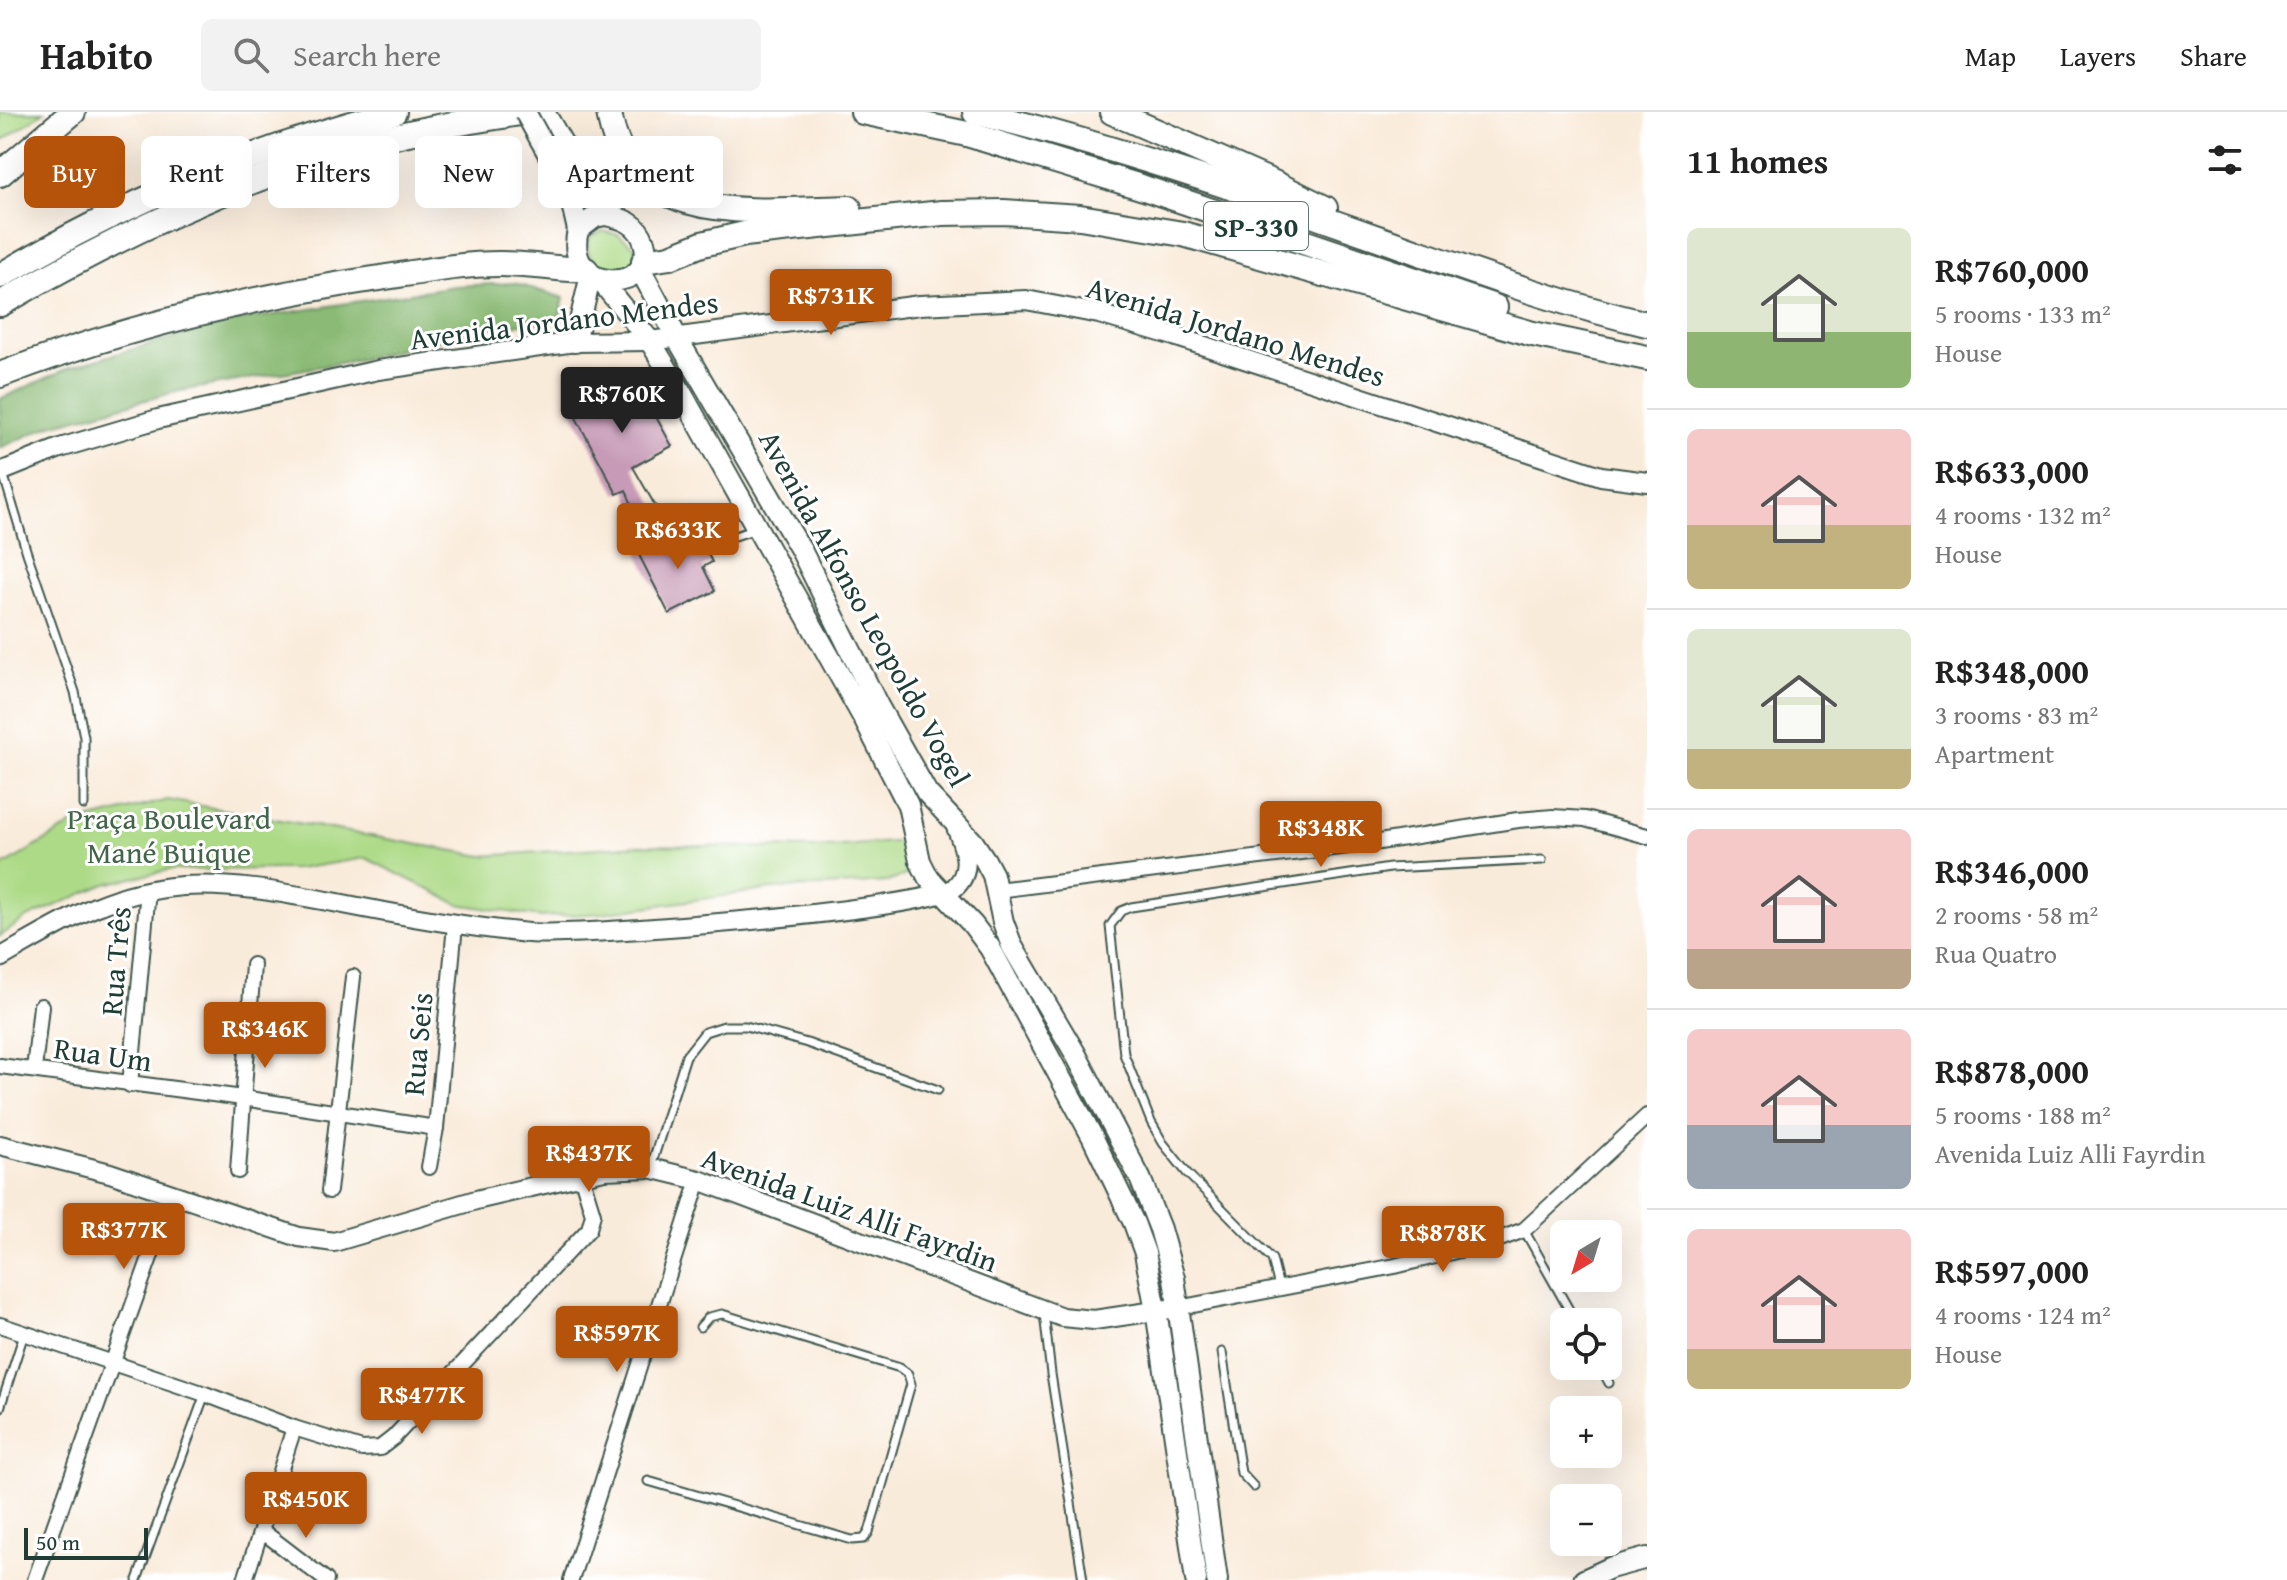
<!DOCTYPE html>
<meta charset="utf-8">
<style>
body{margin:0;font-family:"Gentium Book Plus",serif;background:#f2f2f2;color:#222;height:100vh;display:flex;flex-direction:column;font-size:30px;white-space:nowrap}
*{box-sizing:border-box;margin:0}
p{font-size:26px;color:#767676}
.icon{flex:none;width:44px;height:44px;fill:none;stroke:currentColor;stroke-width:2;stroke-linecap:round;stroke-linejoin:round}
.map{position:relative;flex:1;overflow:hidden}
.sheet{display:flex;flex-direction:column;background:#fff;width:640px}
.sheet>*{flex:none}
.guide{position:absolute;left:24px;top:24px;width:760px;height:72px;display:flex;gap:16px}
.needle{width:52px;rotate:218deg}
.tools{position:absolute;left:1550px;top:1108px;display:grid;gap:16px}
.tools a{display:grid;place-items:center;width:72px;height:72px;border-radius:12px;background:#fff;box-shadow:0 8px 32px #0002;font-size:40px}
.scale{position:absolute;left:24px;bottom:20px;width:124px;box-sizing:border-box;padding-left:8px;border:4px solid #1f3d34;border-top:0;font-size:22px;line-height:28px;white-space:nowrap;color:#1f3d34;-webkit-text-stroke:6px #fff;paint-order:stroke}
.price{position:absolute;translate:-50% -68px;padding:0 18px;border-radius:8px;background:#b45309;color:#fff;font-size:26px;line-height:52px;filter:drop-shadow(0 2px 4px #0008)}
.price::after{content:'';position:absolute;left:50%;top:48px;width:24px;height:18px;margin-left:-12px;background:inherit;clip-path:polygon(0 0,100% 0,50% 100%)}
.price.current{background:#222;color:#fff}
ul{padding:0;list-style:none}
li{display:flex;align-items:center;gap:24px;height:200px;padding:0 40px}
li+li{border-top:2px solid #e0e0e0}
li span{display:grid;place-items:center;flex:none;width:224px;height:160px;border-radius:12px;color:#555}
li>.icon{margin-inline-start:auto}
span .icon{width:96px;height:96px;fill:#fffc;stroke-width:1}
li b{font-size:34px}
h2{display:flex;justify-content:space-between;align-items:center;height:96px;padding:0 40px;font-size:34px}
.tag{padding:0 28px;border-radius:12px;background:#fff;box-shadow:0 8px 32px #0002;font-size:28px;line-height:72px}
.tag.current{background:#b45309;color:#fff}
header{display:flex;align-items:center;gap:48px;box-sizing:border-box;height:112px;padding:0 40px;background:#fff;border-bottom:2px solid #e0e0e0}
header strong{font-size:38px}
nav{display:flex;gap:44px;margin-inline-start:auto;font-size:28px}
.search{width:560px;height:72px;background:#f2f2f2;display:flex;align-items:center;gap:20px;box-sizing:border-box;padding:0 28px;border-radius:12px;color:#767676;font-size:30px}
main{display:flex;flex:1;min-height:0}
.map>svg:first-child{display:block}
.green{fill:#adda87;stroke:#668c5e;stroke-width:2}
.forest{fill:#8aba74;stroke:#547c54;stroke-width:2}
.building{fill:#c79bb7}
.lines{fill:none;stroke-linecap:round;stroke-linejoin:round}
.lane-casing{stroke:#40574d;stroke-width:11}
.street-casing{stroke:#40574d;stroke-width:18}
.secondary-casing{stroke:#40574d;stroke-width:22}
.primary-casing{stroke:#40574d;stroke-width:24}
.highway-casing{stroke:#40574d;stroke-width:28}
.lane{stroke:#fff;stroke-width:7}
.street{stroke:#fff;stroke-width:14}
.secondary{stroke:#fff;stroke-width:18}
.primary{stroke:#fff;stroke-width:20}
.highway{stroke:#fff;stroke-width:24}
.primary-bridge-casing{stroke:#40574d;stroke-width:24;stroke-linecap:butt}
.primary-bridge{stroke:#fff;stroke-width:20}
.labels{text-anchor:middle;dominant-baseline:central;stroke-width:6;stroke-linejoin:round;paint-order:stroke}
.shield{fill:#fff;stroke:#627771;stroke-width:2}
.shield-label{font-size:28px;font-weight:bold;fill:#1f3d34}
.street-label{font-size:30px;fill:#1f3d34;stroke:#fff}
.park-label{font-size:30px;fill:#426449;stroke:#fff}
</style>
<header>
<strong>Habito</strong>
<div class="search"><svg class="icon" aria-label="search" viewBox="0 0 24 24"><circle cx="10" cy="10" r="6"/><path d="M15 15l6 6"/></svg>Search here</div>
<nav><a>Map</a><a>Layers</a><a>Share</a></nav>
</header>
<main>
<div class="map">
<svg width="1647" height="1468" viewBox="0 0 1647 1468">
<rect width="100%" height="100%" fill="#fff"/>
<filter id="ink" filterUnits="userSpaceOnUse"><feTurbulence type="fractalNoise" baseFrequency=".0125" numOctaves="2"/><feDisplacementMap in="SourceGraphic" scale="16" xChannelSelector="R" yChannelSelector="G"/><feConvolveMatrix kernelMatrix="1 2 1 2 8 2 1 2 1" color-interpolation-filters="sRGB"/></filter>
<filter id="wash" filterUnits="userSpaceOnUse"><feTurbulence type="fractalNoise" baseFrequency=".006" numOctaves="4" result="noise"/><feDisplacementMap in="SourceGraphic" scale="32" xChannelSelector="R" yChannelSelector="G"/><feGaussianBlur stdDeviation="1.8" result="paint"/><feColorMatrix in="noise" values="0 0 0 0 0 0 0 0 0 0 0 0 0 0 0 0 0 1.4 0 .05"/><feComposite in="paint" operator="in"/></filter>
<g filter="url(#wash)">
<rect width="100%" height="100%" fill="#f9ebda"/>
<g class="green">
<polygon points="0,0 44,0 0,30"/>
<path d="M602,119L619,123L635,135L637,153L609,160C595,152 583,143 590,125Z"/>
<polygon points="168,688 483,744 640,733 814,736 905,729 920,744 918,758 888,770 773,777 602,801 541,805 458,792 366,746 297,757 169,758 105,772 25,807 0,824 0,756 75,711"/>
</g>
<polygon class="forest" points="514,171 564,186 559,208 491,215 357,248 180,279 51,313 0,336 0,287 71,255 223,211 454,174"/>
<g id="blocks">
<g class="building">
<polygon points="631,259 672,334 633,355 656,395 637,406 626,378 617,382 567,289 590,277 593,282"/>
<polygon points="684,418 691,431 700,427 712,450 703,455 715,479 669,502 638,441"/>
</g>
</g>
</g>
<g filter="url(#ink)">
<use href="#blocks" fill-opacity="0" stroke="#40574d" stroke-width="2"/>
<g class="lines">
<defs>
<g id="lane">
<polyline points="3,361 27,441 75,580 84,625 84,693"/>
<polyline points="717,430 756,417"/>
<polyline points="651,1054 686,944 705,920 724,914 746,914 807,931 938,978"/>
<polyline points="1524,1118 1576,1210"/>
<polyline points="1279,1175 1272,1147 1187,1061 1163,1031 1151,1010 1124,942 1110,814 1121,799 1131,795 1390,756 1542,748"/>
<polyline points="1044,1201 1051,1262 1083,1468"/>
<polyline points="1222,1240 1241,1361 1254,1375"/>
<polyline points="1600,1254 1609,1271"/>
<polyline points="0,1296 24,1222"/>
<polyline points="648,1369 852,1428 864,1427 869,1420 911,1272 908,1262 900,1256 722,1202 709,1205 700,1215"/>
<polyline points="137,1468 205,1282"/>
</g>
<g id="street">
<polyline points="997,778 1373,731 1518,708 1553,705 1585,707 1647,724"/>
<polyline points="0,954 243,986 436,1016"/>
<polyline points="34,958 41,894"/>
<polyline points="130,973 148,778"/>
<polyline points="429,1055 436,1016 455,813"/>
<polyline points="238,1059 253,853"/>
<polyline points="329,1079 353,865"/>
<polyline points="1178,1196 1395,1154 1492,1130 1524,1118 1647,1004"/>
<polyline points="0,1213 205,1282 294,1316 362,1337 380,1336 393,1326 589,1117 593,1102 581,1063"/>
<polyline points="262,1419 326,1468"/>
<polyline points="35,1468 173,1081"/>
<polyline points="245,1468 294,1316"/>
<polyline points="571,1468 699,1068"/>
</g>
<g id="secondary">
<polyline points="0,360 60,336 158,307 378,258 575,230 650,229 920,193 1026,188 1099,202 1174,224 1601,364 1647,370"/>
<path d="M0,846C63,810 109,779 183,774C233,771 284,781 333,790C398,803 463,815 529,821C578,825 928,798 954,776C974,759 964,735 956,715"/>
<polyline points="0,1033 110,1061 299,1125 334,1130 476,1088 604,1058 650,1056 699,1068 1062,1205 1094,1208 1169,1197"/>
</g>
<g id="primary">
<polyline points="544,0 587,73 615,105"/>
<polyline points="569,79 578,118"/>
<path d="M605,103C622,106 638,111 644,130C660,180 562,186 578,118L595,105Z"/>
<polyline points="640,157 677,226 801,438 878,594 927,681 973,730 985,748 993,763 1003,810 1012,834 1075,941 1140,1066 1160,1117 1174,1166 1217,1468"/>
<polyline points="600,168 650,229 678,275 863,605 908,693 920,749 928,765 973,813 990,836 1092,1024 1134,1111 1145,1141 1156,1198 1196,1468"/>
<polyline points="575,230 591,163"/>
<polyline points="1584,1468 1610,1456 1647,1446"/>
</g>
<g id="highway">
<path d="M609,0C626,118 763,98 849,96"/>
<polyline points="863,0 967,22 1144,76 1495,195"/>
<path d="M975,0C1109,33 1245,79 1375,125C1466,157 1553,190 1647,212"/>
<polyline points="1112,0 1274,71 1325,96"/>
<polyline points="0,62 73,0"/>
<polyline points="644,149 670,145 702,132 745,122 942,101 1004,100 1080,105 1183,122 1533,222 1647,246"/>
<path d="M0,164C129,87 249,39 394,0"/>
<path d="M0,192C118,124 240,66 372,30C423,16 475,8 527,0"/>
<path d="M0,263C119,217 246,186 373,167C415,161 458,152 500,152C529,152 557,157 586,158"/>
</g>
</defs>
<use href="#lane" class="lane-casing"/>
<use href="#street" class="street-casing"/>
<use href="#secondary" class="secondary-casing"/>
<use href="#primary" class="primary-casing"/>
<use href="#highway" class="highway-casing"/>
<use href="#lane" class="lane"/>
<use href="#street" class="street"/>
<use href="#secondary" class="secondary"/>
<use href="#primary" class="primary"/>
<use href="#highway" class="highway"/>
<defs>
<polyline id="primary-bridge" points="525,0 569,79"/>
</defs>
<use href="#primary-bridge" class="primary-bridge-casing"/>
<use href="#primary-bridge" class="primary-bridge"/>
</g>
</g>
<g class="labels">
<rect class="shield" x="1204" y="90" width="104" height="48" rx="6"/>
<g class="shield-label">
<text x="1256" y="114">SP-330</text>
</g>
<g class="street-label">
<text transform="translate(564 208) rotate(-7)">Avenida Jordano Mendes</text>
<text transform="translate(1236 219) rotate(17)">Avenida Jordano Mendes</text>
<text transform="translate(865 496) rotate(61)">Avenida Alfonso Leopoldo Vogel</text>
<text transform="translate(115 849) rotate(-85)">Rua Três</text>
<text transform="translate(417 932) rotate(-85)">Rua Seis</text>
<text transform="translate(103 942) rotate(8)">Rua Um</text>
<text transform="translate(850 1097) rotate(20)">Avenida Luiz Alli Fayrdin</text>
</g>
<g class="park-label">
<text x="169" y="706">Praça Boulevard<tspan x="169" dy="34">Mané Buique</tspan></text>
</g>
</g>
</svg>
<div class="tools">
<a><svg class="needle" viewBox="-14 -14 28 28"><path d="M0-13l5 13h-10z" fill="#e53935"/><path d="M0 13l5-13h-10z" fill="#767676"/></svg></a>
<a><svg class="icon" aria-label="locate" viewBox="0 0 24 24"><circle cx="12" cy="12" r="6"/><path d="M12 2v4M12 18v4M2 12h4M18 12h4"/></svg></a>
<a>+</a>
<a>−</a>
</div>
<div class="scale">50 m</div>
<b class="price" style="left:831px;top:225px">R$731K</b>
<b class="price current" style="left:622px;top:323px">R$760K</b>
<b class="price" style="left:678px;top:459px">R$633K</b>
<b class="price" style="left:1321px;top:757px">R$348K</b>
<b class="price" style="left:265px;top:958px">R$346K</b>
<b class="price" style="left:589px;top:1082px">R$437K</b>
<b class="price" style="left:124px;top:1159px">R$377K</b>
<b class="price" style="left:1443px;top:1162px">R$878K</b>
<b class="price" style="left:617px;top:1262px">R$597K</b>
<b class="price" style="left:422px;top:1324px">R$477K</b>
<b class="price" style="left:306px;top:1428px">R$450K</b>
<div class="guide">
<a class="tag current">Buy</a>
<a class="tag">Rent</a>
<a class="tag">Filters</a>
<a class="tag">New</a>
<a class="tag">Apartment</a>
</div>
</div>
<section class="sheet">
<h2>11 homes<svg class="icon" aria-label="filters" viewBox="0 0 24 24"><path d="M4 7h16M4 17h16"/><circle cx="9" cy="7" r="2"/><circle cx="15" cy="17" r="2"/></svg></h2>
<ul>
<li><span style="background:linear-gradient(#dfe7d0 65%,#8fb573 0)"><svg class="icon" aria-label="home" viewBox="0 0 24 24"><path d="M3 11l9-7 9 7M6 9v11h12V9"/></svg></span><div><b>R$760,000</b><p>5 rooms · 133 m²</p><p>House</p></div></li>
<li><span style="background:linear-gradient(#f6c9c9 60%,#c2b280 0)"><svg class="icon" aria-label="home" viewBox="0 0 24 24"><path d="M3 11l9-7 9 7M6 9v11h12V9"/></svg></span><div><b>R$633,000</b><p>4 rooms · 132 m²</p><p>House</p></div></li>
<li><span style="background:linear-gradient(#dfe7d0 75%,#c2b280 0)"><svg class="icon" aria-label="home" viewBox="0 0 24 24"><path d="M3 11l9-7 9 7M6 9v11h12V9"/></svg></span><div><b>R$348,000</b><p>3 rooms · 83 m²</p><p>Apartment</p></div></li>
<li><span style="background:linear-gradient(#f6c9c9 75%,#b9a48a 0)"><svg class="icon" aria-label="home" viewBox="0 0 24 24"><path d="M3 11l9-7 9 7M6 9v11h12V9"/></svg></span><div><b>R$346,000</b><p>2 rooms · 58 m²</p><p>Rua Quatro</p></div></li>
<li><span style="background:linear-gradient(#f6c9c9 60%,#9aa5b1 0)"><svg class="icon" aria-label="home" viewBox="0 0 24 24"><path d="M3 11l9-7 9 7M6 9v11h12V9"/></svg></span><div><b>R$878,000</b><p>5 rooms · 188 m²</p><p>Avenida Luiz Alli Fayrdin</p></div></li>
<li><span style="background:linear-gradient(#f6c9c9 75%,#c2b280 0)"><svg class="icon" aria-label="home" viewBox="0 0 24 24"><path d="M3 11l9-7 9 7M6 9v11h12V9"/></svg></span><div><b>R$597,000</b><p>4 rooms · 124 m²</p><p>House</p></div></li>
</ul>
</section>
</main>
